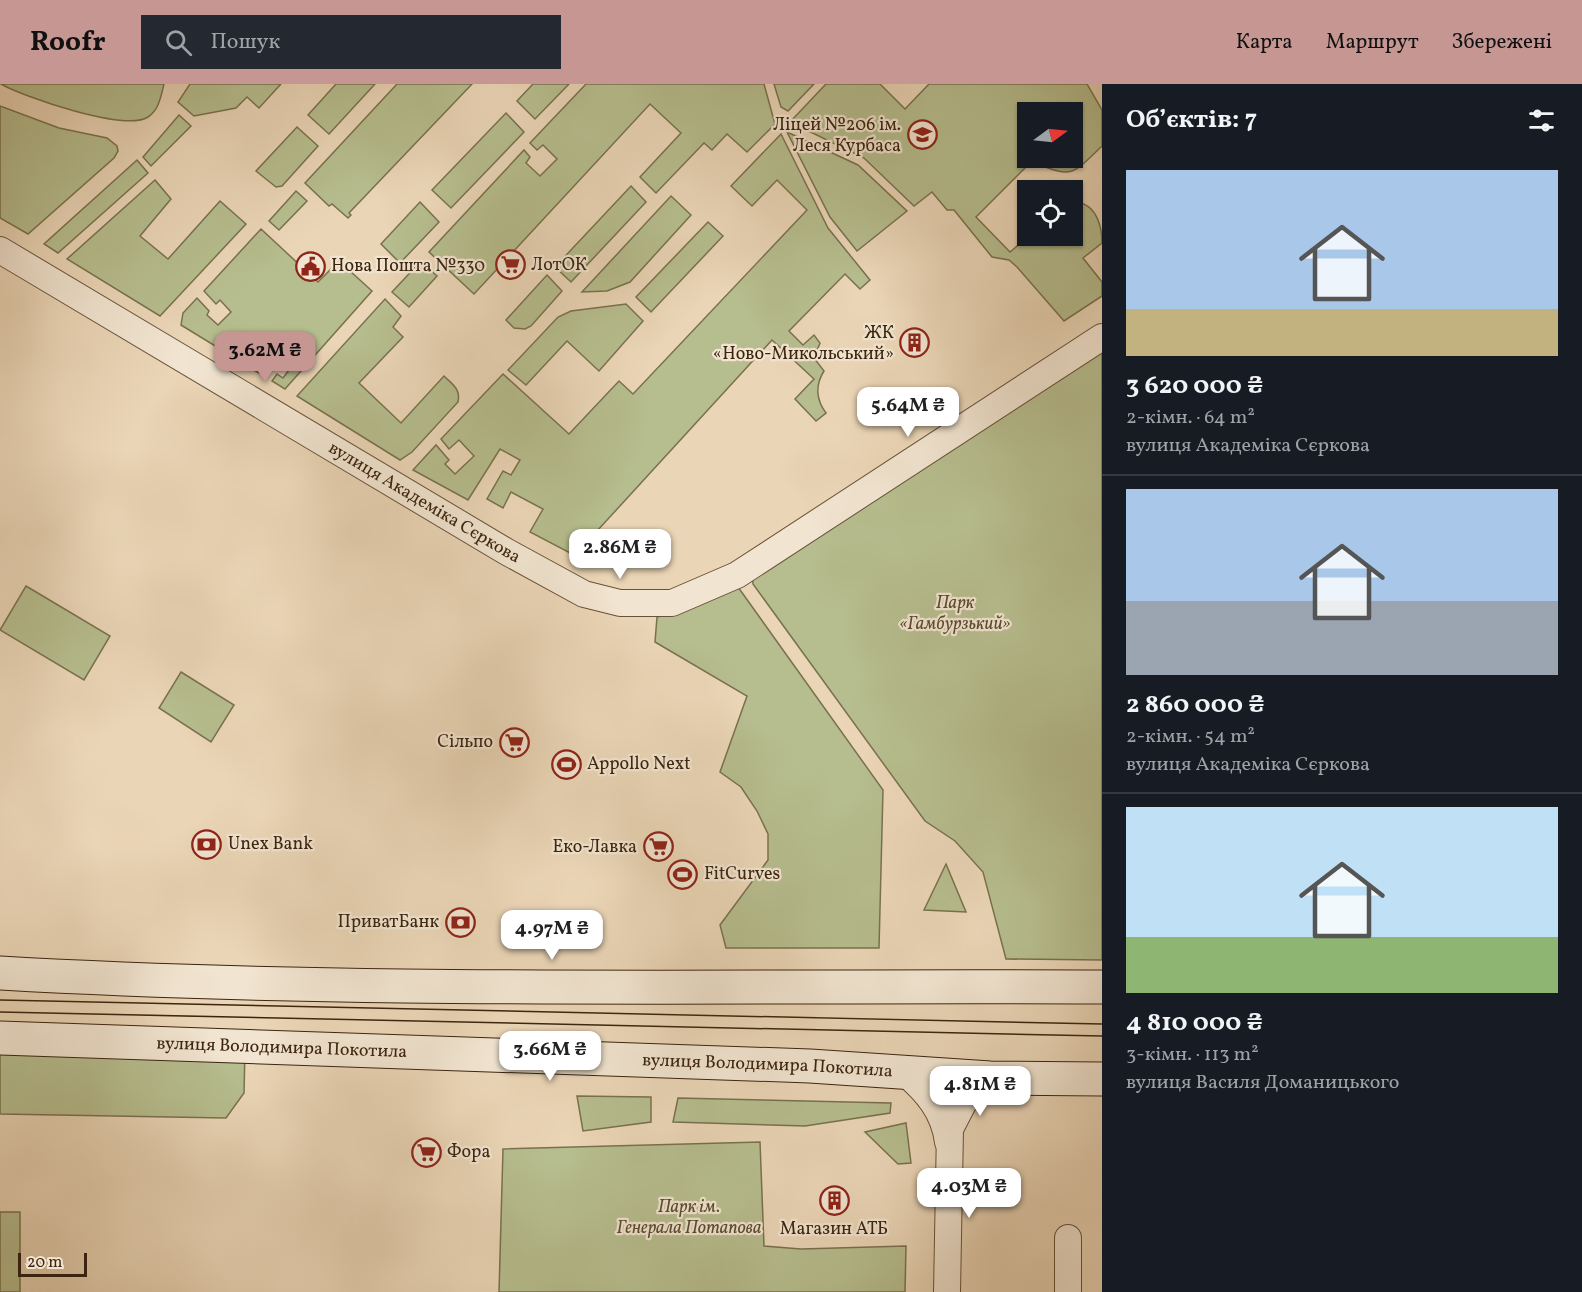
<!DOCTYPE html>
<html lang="uk">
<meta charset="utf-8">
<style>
body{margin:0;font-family:Vollkorn,serif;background:#242831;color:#f1f3f6;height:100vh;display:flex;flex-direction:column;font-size:22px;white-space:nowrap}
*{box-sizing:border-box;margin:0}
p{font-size:20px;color:#9ea1a6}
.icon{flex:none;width:33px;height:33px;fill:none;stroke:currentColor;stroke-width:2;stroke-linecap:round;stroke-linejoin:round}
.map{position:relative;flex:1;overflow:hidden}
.details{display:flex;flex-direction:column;background:#171b24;width:480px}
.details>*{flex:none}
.needle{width:39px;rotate:75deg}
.tools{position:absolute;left:1017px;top:18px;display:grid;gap:12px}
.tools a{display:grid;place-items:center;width:66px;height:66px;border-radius:0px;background:#171b24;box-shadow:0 2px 4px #0004;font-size:30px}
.scale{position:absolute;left:18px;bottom:15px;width:69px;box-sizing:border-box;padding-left:6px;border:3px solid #3c250f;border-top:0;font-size:16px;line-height:21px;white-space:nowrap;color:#3c250f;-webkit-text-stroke:4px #f1e4d0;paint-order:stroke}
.price{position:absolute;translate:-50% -51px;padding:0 14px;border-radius:12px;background:#fff;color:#222;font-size:20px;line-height:39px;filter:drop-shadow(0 2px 3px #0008)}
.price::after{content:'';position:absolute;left:50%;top:36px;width:18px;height:14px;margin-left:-9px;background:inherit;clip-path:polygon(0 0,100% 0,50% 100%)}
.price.selected{background:#c59692;color:#111}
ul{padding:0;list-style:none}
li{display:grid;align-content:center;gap:12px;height:318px;padding:0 24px}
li+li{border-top:2px solid #363941}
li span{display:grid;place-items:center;height:186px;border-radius:0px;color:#555}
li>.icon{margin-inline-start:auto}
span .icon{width:108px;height:108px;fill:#fffc;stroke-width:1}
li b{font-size:26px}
h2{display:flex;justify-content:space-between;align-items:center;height:72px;padding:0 24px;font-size:26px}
header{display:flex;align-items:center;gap:36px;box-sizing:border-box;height:84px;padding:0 30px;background:#c59692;color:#111}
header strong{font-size:28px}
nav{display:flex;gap:33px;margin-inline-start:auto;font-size:21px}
.search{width:420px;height:54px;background:#242831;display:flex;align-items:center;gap:15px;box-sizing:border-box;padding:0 21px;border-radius:0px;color:#9ea1a6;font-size:22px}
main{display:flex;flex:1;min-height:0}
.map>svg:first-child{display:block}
.green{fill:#b6bd8e;stroke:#79714e;stroke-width:1.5;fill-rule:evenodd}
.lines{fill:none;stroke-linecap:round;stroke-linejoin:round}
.street-casing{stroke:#685139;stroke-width:28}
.secondary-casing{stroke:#3c250f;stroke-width:35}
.street{stroke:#f1e4d0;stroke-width:26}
.secondary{stroke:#f1e4d0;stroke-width:33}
.tram{stroke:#3c250f;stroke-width:1.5}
.labels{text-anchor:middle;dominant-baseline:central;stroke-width:4.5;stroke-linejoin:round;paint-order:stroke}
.poi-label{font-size:18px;fill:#3c250f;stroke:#f1e4d0;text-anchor:start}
.street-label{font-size:18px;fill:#3c250f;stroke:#f1e4d0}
.park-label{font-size:18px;font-style:italic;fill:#5a4b2f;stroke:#f1e4d0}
</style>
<header>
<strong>Roofr</strong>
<div class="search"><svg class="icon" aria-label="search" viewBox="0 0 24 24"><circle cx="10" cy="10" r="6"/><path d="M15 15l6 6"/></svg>Пошук</div>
<nav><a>Карта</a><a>Маршрут</a><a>Збережені</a></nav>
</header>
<main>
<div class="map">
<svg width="1102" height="1208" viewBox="0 0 1102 1208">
<rect width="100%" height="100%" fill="#ead5b6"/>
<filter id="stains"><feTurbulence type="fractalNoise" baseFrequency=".00333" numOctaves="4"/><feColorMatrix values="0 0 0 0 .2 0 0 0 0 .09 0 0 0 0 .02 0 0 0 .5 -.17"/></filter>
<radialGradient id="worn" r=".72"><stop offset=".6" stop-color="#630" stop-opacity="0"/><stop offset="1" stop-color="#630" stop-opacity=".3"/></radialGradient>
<g class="green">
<path d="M1,0H164C161,12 159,26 148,33C125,48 24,13 1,0Z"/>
<polygon points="190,0 281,0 259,24 247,13 236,24 194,32 178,18"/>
<polygon points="336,0 375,0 329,50 308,31"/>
<polygon points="397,0 472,0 349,129 351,131 348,134 332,120 329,122 305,99"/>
<polygon points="533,0 569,0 535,35 517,17"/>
<polygon points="586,0 764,0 775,40 747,68 727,50 712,66 704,59 656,109 640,93 681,49 650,20 474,210 429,168 524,66 530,73 526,79 540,92 557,75 543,61 537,66 530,59"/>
<polygon points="774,0 814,0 788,27 781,23"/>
<path d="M826,0H880L905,25L929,0H1087L1102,26V62C1069,94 1073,93 1031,78L976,133L1010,168L1029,152H1072L1073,118C1095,118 1102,140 1102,159L1083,174L1102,198V212L1064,237L1017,183L1009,176L992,173L954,126H947L932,108L914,122L864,74L790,38ZM1028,28H1072V74H1028Z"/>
<polygon points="0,22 59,44 107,54 117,62 118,67 114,74 28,150 0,134"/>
<polygon points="506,29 524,48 451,124 432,106"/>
<polygon points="179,31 191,42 151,82 143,73"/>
<polygon points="297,43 318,62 282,102 276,103 256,87"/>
<polygon points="787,48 858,81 907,127 857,167 830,133"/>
<path d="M781,50L828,144L870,196L860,205L845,190L789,247L803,261L814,251L820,259L814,274L824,287C815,301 816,316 826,329L816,337L795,315L814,295L772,256L586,459L570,469L530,448L543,425L511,408L503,424L487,415L503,387L511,391L520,376L500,365L468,416L413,386L436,361L449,376L445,380L455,390L474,372L459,356L449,365L441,355L503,290L569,350L619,297L633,310L807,126L777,96L752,122L731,102Z"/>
<polygon points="137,76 148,89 58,169 44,160"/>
<polygon points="155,96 171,115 140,152 168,175 220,117 246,140 160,232 67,175"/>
<polygon points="631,102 646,118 571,198 555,183"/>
<polygon points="296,107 307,117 279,146 269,137"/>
<polygon points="671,112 691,131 630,198 607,207 582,208"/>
<polygon points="420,118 439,138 400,179 381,160"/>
<polygon points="708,138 723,152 651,228 636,213"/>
<polygon points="261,145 318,198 339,177 372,207 285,305 272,297 277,290 283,294 301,270 280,253 261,276 266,280 259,289 241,279 248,267 234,257 225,268 181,241 183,229 197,214 209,227 207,231 218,241 231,228 220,216 216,220 204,207"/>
<polygon points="421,177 437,192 409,223 392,208"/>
<polygon points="547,191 562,207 531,242 525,245 514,244 506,236"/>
<path d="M385,215L401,232L393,243L403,253L359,299L401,339L444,292C452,300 461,305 458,318L412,368L400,376L297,312Z"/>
<polygon points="626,220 643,237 599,287 567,257 526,301 508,286 558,233 571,227"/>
<polygon points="1102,259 1102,876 1006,875 983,788 955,757 925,737 753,500 752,489"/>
<polygon points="26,502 110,552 84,596 0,546"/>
<polygon points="738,503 883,706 879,864 726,864 720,841 768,776 768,750 757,727 741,703 720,688 747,612 655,558 657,533 685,527"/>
<polygon points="181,588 234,621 211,658 159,624"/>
<polygon points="946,780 966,828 924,826"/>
<polygon points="0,957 245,966 244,1009 226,1034 0,1030"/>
<polygon points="577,1012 651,1013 651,1038 583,1047"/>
<polygon points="678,1014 891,1019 890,1029 805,1042 673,1038"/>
<polygon points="906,1039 911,1079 898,1080 865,1048"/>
<polygon points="760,1058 764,1162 801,1165 906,1162 905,1208 499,1208 503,1065"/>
<rect x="0" y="1128" width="20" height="80"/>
</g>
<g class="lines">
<defs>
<g id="street">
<path id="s1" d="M0,166L507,468L584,510L620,519H672L737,491L1102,253"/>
<path d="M904,988C927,1008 944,1027 948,1058"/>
<polyline points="947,1208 950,1045 964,1018 990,994"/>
<polyline points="1068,1208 1068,1154"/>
</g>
<g id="secondary">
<path d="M0,889C367,910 735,901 1102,903"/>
<path id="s2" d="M0,954L810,982L990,994L1102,995"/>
</g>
</defs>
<use href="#street" class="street-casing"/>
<use href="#secondary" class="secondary-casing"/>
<use href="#street" class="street"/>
<use href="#secondary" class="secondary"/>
<g class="tram">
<polyline points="0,916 1102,940"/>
<polyline points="0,928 1102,952"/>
</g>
</g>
<defs>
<symbol id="school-ring" viewBox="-11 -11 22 22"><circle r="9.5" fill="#f1e4d0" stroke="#8f2418" stroke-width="1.5"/><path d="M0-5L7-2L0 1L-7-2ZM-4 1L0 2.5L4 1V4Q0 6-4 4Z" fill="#8f2418"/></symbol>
<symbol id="supermarket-ring" viewBox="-11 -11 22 22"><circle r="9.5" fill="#f1e4d0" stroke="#8f2418" stroke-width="1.5"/><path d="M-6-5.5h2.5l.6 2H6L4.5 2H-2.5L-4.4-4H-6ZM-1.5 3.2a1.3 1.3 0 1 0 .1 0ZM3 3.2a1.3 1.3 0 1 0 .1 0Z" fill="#8f2418"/></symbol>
<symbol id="civic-ring" viewBox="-11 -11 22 22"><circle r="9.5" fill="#f1e4d0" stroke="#8f2418" stroke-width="1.5"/><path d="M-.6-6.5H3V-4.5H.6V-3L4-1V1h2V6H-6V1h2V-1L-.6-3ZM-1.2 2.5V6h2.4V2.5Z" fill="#8f2418"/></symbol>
<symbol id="building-ring" viewBox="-11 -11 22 22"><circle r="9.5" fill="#f1e4d0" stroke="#8f2418" stroke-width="1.5"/><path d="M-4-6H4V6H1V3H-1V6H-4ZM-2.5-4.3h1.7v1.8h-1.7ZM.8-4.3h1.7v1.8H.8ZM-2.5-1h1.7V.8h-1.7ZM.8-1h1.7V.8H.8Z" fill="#8f2418"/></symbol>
<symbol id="stadium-ring" viewBox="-11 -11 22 22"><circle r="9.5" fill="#f1e4d0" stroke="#8f2418" stroke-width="1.5"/><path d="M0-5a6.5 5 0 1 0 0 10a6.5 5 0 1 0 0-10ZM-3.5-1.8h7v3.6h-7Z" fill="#8f2418"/></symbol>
<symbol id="bank-ring" viewBox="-11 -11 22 22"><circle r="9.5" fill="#f1e4d0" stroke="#8f2418" stroke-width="1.5"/><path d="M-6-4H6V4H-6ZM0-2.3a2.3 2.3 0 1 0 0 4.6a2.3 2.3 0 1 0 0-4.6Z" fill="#8f2418"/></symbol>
</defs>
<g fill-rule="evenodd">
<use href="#school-ring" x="906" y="34" width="33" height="33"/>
<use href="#supermarket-ring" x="494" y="164" width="33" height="33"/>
<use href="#civic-ring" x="294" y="166" width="33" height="33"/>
<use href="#building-ring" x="898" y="242" width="33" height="33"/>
<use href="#supermarket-ring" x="498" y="642" width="33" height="33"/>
<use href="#stadium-ring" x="550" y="664" width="33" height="33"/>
<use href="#bank-ring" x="190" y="744" width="33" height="33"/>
<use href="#supermarket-ring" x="642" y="746" width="33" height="33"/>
<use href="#stadium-ring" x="666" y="774" width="33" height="33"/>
<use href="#bank-ring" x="444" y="822" width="33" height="33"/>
<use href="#supermarket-ring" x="410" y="1052" width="33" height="33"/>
<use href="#building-ring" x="818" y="1100" width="33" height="33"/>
</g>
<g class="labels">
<g class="poi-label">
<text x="901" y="41" text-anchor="end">Ліцей №206 ім.<tspan x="901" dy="21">Леся Курбаса</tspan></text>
<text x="531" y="181">ЛотОК</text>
<text x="331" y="182">Нова Пошта №330</text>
<text x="894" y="249" text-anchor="end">ЖК<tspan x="894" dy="21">«Ново-Микольський»</tspan></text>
<text x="493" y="658" text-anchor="end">Сільпо</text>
<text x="587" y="680">Appollo Next</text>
<text x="228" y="760">Unex Bank</text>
<text x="637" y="763" text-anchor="end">Еко-Лавка</text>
<text x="704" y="790">FitCurves</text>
<text x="439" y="838" text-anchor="end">ПриватБанк</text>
<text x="447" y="1068">Фора</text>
<text x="834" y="1145" text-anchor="middle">Магазин АТБ</text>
</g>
<g class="street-label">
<text stroke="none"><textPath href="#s1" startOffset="494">вулиця Академіка Сєркова</textPath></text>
<text stroke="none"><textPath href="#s2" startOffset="282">вулиця Володимира Покотила</textPath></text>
<text stroke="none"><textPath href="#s2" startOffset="768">вулиця Володимира Покотила</textPath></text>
</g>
<g class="park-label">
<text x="955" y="519">Парк<tspan x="955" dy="21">«Гамбурзький»</tspan></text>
<text x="689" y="1123">Парк ім.<tspan x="689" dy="21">Генерала Потапова</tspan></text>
</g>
</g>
<rect width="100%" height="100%" filter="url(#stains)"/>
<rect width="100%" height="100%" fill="url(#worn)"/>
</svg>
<div class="tools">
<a><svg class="needle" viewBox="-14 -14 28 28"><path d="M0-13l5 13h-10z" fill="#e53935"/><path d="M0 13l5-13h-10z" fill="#9ea1a6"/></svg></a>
<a><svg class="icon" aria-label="locate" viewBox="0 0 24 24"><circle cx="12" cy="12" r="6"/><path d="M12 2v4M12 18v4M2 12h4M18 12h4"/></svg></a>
</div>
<div class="scale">20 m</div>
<b class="price selected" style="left:265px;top:299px">3.62M ₴</b>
<b class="price" style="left:908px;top:354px">5.64M ₴</b>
<b class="price" style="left:620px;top:496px">2.86M ₴</b>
<b class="price" style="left:552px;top:877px">4.97M ₴</b>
<b class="price" style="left:550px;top:998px">3.66M ₴</b>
<b class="price" style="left:980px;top:1033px">4.81M ₴</b>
<b class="price" style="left:969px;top:1135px">4.03M ₴</b>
</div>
<section class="details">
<h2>Об’єктів: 7<svg class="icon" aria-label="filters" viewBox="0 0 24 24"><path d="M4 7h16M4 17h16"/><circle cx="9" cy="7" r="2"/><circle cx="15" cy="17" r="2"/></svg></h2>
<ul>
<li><span style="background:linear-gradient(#a9c7e8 75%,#c2b280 0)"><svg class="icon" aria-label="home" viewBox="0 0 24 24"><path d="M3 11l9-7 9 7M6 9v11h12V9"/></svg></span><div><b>3 620 000 ₴</b><p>2-кімн. · 64 m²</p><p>вулиця Академіка Сєркова</p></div></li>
<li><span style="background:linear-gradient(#a9c7e8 60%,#9aa5b1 0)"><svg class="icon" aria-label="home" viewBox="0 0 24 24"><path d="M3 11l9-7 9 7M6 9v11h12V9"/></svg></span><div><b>2 860 000 ₴</b><p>2-кімн. · 54 m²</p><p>вулиця Академіка Сєркова</p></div></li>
<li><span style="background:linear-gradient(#bfe0f5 70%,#8fb573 0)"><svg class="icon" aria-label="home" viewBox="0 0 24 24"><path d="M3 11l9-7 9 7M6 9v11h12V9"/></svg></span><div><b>4 810 000 ₴</b><p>3-кімн. · 113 m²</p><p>вулиця Василя Доманицького</p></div></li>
</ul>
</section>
</main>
